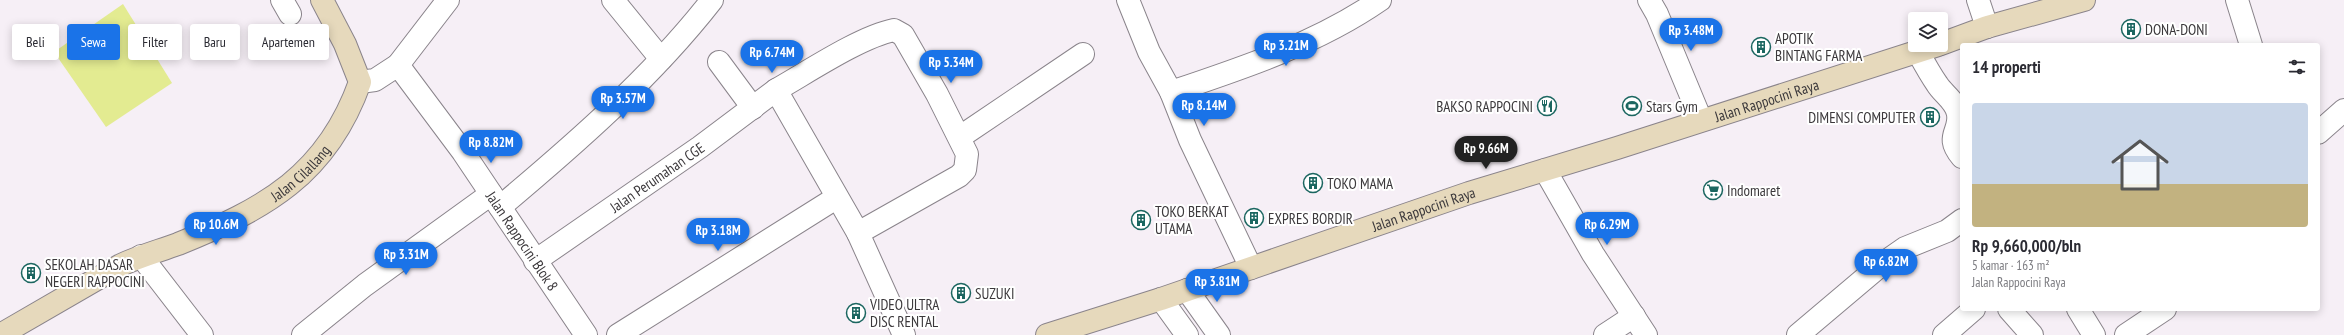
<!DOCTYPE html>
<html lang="id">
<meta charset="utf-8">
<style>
body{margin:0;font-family:"PT Sans Narrow",sans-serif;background:#f2f2f3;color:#2b2b33;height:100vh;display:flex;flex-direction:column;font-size:15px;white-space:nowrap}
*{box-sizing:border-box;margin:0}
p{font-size:13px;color:#7c7c81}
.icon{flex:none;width:22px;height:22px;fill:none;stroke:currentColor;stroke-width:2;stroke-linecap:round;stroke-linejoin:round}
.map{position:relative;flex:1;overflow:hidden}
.side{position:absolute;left:1960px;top:43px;width:360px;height:268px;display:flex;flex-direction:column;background:#fff;border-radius:4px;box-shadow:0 2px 10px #0003}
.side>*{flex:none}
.hud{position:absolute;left:12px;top:24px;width:380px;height:36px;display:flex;gap:8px}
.tools{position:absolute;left:1908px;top:12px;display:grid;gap:8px}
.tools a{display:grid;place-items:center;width:40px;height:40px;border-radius:4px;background:#fff;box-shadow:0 2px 10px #0003;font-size:20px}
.price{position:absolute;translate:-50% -34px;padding:0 9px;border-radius:14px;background:#1a73e8;color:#fff;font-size:13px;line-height:26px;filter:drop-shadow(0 1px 2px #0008)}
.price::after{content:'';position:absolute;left:50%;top:24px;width:12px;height:9px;margin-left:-6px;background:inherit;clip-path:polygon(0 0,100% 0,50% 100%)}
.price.active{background:#222;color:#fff}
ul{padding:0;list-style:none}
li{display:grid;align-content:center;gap:8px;height:212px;padding:0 12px}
li span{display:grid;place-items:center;height:124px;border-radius:4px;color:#555}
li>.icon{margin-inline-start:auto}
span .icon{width:72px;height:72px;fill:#fffc;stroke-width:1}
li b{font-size:17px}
h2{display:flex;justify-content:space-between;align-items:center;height:48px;padding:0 12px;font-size:17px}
.tag{padding:0 14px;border-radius:4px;background:#fff;box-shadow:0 2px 10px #0003;font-size:14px;line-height:36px}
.tag.active{background:#1a73e8;color:#fff}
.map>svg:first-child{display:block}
.green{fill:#e3eb91}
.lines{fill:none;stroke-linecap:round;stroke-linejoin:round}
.street-casing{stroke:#8a848b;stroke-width:24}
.secondary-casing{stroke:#8a848b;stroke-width:24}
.street{stroke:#fff;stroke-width:22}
.secondary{stroke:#e6d9bc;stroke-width:22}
.labels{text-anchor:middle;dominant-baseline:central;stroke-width:4;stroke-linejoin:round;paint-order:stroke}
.poi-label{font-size:15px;fill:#3b383b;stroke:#fff;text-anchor:start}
.street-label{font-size:15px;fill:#3b383b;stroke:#fff}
</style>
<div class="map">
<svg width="2344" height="335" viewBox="0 0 2344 335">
<rect width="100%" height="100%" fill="#f6eff6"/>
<polygon class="green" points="123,4 172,83 106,127 54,52"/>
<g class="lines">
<defs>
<g id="street">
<polyline points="282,0 290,14"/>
<polyline points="613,0 661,59"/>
<polyline points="1128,0 1149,52 1171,92 1190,140 1251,268"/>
<polyline points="1649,0 1657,14 1701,120"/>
<polyline points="1978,0 1987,27"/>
<polyline points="2237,0 2251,45"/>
<path d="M1918,52C1924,63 1930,74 1937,84C1943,94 1956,101 1958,114C1961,132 1944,136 1962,157"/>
<polyline points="719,62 753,108"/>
<polyline points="398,65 448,0"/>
<path id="s1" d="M360,82L375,80L398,65L463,152L586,335"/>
<path d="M776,90C808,72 860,37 894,30L903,35L937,94L967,154L965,170L959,176L858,233"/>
<path d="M1171,92C1243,68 1318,43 1380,0"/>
<polyline points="2318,133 2344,110"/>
<polyline points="960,137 1083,54"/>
<polyline points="1545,170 1593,254 1646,335"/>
<path d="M500,207C575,144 652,77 712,0"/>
<polyline points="141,256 202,335"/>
<path id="s2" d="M535,261L700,147L776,90L858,233L904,335"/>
<polyline points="1187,290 1219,335"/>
<polyline points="1161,299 1187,335"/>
<polyline points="2009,309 2032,335"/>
<polyline points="2078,309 2094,335"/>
<polyline points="303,335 365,285 491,194"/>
<polyline points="618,335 836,198"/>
<polyline points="1605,335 1634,316"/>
<polyline points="1798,335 1882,264 1905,248 1947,231 1962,220"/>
<polyline points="1944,335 1974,309"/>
<polyline points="2126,335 2165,309"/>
</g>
<g id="secondary">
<polyline points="1941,44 1987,27 2084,0"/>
<path id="s3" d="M0,335L121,265C140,256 159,251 178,244C265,209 327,175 360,82L345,44L322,0"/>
<path id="s4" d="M1047,335L1161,299L1469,193L1617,148L1938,45"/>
</g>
</defs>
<use href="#street" class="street-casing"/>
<use href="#secondary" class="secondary-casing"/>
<use href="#street" class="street"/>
<use href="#secondary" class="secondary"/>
</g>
<defs>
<symbol id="building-ring" viewBox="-11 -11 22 22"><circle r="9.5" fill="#fff" stroke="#1b6660" stroke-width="1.5"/><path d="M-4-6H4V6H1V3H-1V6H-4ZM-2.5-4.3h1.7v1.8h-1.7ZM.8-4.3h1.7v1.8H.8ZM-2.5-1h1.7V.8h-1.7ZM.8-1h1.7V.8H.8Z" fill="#1b6660"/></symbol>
<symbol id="restaurant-ring" viewBox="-11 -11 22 22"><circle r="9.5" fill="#fff" stroke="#1b6660" stroke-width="1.5"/><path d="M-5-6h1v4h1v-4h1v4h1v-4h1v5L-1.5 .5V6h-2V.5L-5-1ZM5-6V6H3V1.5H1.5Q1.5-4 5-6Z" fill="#1b6660"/></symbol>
<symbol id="stadium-ring" viewBox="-11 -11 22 22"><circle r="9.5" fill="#fff" stroke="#1b6660" stroke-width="1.5"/><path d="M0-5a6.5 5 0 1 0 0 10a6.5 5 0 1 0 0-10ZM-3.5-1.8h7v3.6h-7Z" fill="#1b6660"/></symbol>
<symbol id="supermarket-ring" viewBox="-11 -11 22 22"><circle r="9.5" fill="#fff" stroke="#1b6660" stroke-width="1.5"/><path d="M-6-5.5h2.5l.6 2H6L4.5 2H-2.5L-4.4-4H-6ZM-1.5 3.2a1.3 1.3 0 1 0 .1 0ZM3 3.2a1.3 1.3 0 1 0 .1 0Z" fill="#1b6660"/></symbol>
</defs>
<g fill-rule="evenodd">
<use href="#building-ring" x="2120" y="18" width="22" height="22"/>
<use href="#building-ring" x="1750" y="36" width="22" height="22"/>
<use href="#restaurant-ring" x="1536" y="95" width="22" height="22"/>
<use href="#stadium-ring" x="1621" y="95" width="22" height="22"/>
<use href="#building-ring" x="1919" y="106" width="22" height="22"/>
<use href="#building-ring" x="1302" y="172" width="22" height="22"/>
<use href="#supermarket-ring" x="1702" y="179" width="22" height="22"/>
<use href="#building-ring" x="1243" y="207" width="22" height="22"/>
<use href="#building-ring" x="1130" y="209" width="22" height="22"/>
<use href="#building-ring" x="20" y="262" width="22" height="22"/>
<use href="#building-ring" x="950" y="282" width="22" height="22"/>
<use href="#building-ring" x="845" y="302" width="22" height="22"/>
</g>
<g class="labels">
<g class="poi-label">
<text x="2145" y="29">DONA-DONI</text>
<text x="1775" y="38">APOTIK<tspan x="1775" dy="17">BINTANG FARMA</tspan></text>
<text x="1533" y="106" text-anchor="end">BAKSO RAPPOCINI</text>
<text x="1646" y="106">Stars Gym</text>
<text x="1916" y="117" text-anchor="end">DIMENSI COMPUTER</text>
<text x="1327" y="183">TOKO MAMA</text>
<text x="1727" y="190">Indomaret</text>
<text x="1155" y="211">TOKO BERKAT<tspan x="1155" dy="17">UTAMA</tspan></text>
<text x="1268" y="218">EXPRES BORDIR</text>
<text x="45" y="264">SEKOLAH DASAR<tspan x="45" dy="17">NEGERI RAPPOCINI</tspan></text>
<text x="975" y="293">SUZUKI</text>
<text x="870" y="304">VIDEO ULTRA<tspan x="870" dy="17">DISC RENTAL</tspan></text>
</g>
<g class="street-label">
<text stroke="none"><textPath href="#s4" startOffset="757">Jalan Rappocini Raya</textPath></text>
<text stroke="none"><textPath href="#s3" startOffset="343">Jalan Cilallang</textPath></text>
<text stroke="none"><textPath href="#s2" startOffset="148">Jalan Perumahan CGE</textPath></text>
<text stroke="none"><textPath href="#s4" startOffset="397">Jalan Rappocini Raya</textPath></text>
<text stroke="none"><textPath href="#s1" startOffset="258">Jalan Rappocini Blok 8</textPath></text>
</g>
</g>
</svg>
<div class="tools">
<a><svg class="icon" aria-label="layers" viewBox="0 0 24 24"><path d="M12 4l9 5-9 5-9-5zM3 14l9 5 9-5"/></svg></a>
</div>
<b class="price" style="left:1691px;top:52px">Rp 3.48M</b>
<b class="price" style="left:1286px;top:67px">Rp 3.21M</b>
<b class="price" style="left:772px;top:74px">Rp 6.74M</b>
<b class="price" style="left:951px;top:84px">Rp 5.34M</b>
<b class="price" style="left:623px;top:120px">Rp 3.57M</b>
<b class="price" style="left:1204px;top:127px">Rp 8.14M</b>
<b class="price" style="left:491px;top:164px">Rp 8.82M</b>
<b class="price active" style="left:1486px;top:170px">Rp 9.66M</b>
<b class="price" style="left:216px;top:246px">Rp 10.6M</b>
<b class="price" style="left:1607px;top:246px">Rp 6.29M</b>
<b class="price" style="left:718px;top:252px">Rp 3.18M</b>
<b class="price" style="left:406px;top:276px">Rp 3.31M</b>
<b class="price" style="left:1886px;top:283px">Rp 6.82M</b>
<b class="price" style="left:1217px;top:303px">Rp 3.81M</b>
<div class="hud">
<a class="tag">Beli</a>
<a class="tag active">Sewa</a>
<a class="tag">Filter</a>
<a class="tag">Baru</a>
<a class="tag">Apartemen</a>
</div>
<section class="side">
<h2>14 properti<svg class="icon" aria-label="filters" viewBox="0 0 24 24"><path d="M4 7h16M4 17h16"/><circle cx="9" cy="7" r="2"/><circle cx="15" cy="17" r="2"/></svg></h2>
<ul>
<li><span style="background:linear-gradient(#c9d6e8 65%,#c2b280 0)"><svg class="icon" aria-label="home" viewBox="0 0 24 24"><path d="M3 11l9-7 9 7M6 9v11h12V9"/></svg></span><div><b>Rp 9,660,000/bln</b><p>5 kamar · 163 m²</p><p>Jalan Rappocini Raya</p></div></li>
</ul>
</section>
</div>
